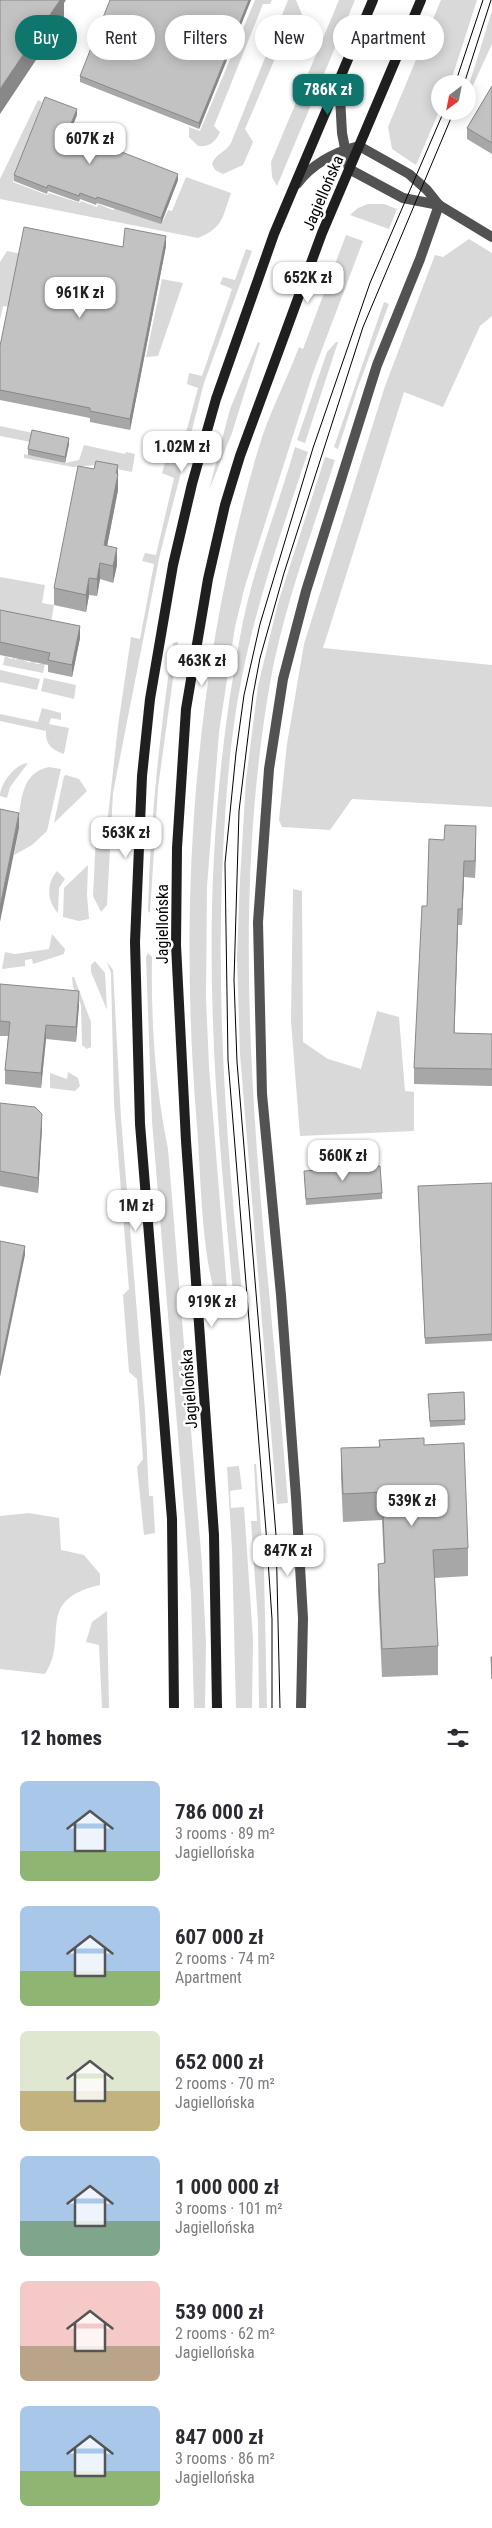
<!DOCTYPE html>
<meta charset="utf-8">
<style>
body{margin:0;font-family:"Roboto Condensed",sans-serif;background:#f7f7f7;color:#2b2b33;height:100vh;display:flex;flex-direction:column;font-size:19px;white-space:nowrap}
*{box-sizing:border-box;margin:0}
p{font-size:16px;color:#7c7c81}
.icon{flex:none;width:28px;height:28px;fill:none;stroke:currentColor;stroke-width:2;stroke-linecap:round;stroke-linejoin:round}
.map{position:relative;height:1708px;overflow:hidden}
.sheet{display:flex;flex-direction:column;background:#fff;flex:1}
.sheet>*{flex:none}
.top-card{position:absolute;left:15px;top:15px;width:462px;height:45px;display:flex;gap:10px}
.needle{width:32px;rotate:212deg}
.controls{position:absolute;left:431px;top:75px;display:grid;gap:10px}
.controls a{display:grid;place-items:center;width:45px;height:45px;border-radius:50%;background:#fff;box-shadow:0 2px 12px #0003;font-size:25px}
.price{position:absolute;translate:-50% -42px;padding:0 11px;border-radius:10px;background:#fff;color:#222;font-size:16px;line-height:32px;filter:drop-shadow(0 1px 2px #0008)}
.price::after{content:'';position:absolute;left:50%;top:30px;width:15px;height:11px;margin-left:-8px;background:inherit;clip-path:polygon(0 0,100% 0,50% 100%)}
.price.current{background:#0f766e;color:#fff}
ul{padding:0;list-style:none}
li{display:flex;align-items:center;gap:15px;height:125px;padding:0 20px}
li span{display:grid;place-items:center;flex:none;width:140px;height:100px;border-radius:8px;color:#555}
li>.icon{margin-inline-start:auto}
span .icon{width:60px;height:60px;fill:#fffc;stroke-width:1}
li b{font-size:21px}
h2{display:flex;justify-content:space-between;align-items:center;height:60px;padding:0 20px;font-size:21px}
.pill{padding:0 18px;border-radius:22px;background:#fff;box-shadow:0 2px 12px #0003;font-size:18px;line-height:45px}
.pill.current{background:#0f766e;color:#fff}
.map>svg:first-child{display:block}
.green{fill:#d9d9d9}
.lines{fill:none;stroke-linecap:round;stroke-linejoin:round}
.minor{stroke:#525252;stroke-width:10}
.secondary{stroke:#1f1f1f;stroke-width:10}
.tram{stroke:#000;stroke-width:1}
.wall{fill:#a7a7a7}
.shaded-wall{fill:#888}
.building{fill:#c2c2c2;stroke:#888}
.labels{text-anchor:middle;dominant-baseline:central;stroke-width:5;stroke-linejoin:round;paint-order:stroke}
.street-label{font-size:16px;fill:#000;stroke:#fff}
</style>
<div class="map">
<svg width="492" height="1708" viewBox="0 0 492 1708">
<rect width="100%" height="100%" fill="#fff"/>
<g class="green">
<path d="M255,0H272L270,4H263L214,126L220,132C215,143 209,147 198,146L189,137V127L200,131Z"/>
<path d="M288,0H296L305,22L300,33L285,35L245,129L253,142L243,165L223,174L215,170L212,164C215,154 226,152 231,143Z"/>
<polygon points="339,0 355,0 277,186 272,177 271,162"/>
<polygon points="441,0 477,0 450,84 440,84 440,109 416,165 392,149 388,127"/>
<polygon points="492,11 492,44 468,96 468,88"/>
<path d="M38,100L42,102L13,182L47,195L49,193L80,203L81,201L97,207L98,204L113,210L115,208L130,214L131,212L163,221L168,210L172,211L186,177L231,193C222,218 224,227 198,238L0,199V179Z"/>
<polygon points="368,204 384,204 397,209 389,229 350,215 358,208"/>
<path d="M346,235L363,241L313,373L245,586L235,627L219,732L207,887L206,998L209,1067L227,1289L225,1293L215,1294C201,1245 201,1177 197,1126C178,900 194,668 258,450C268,415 286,382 299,347L303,349Z"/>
<polygon points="469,239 492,253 492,316 480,326 443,407 404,392 323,648 492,665 492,807 352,799 330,830 282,827 279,820 287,744 304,644 385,386 435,255 443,257"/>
<polygon points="246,249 252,251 204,383 160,554 113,793 107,905 101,912 93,896 96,834 108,816 118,726 131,637 140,639 154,564 142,561 145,553 156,555 174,478 162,473 167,456 179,459 198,388 187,384 189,373 202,376 232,289 220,284 223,277 235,280"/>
<polygon points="7,251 21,254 10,307 3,306 0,320 0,262"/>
<polygon points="162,279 183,283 158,356 146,357"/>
<polygon points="384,302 389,304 358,387 338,449 334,447"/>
<polygon points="258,342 260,343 232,433 209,490 230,409"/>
<polygon points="336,342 338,342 305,443 297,440 327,352"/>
<polygon points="0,426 33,433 31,442 0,436"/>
<polygon points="84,445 125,454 126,452 135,454 132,472 96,465 73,467 24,458 24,454 65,463 79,460"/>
<path d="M295,447L308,452C283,527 256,603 241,682C230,738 226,795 223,852C216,999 226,1146 242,1292L233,1293C225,1203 216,1113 213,1023C208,894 216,764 240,637C251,573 277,510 295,447Z"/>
<path d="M325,457L335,460C311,536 282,611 269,689C223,960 267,1232 288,1503L277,1504L240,1054L237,957L240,880L246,780L258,686L278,603Z"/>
<polygon points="0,577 45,585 42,603 54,605 51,623 0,613"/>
<path d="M176,642H178L158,788L150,913L148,911C150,821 160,732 173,643Z"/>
<polygon points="5,656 11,659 15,658 15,660 19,658 30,663 31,661 37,664 45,664 43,673 3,665"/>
<polygon points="0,670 40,679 37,690 0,682"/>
<polygon points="44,678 76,685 74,699 41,691"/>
<path d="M42,708L61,713V720L51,718L49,724L69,728L64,754C52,750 45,744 46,731L0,721V714L38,722Z"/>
<path d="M28,763L10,787L7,798L0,796C0,785 14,764 28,763Z"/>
<path d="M49,767L61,769L47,831L32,845L14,855L19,828L17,827C22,804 19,773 49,767Z"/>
<polygon points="66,775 79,779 87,791 54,823 64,776"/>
<polygon points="88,865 87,895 89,919 79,921 63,917 64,888"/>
<path d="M57,871L65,879L59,888L58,913C47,901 46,884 57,871Z"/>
<polygon points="293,889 302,891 303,1042 328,1059 361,1069 377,1011 399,1017 405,1091 414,1092 414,1131 300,1136 291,1021"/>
<polygon points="52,934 65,949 64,954 33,964 32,959 25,960 25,966 2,969 5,952 15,954 49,949"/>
<path d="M148,953L152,957C151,1022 155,1085 168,1149L202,1565L206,1643L205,1708H194L191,1594L152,1121L146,957Z"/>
<polygon points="95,961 105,973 107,1010 91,972 91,965"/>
<polygon points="107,962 113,970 121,1118 145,1411 149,1496 153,1496 155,1533 144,1535 137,1467 143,1459 137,1379 129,1372 123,1295 129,1289 114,1104 111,973"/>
<polygon points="72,977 74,977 91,1022 91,1047 87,1049 82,1045 81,1005 73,987"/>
<polygon points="68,1072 78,1078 80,1086 75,1091 50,1088 50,1073 67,1079"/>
<polygon points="254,1464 256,1464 264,1570 267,1708 259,1708 258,1622 251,1521 257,1521"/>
<polygon points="239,1466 242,1489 230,1491 231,1508 244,1507 253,1639 252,1708 236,1708 232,1549 227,1467"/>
<path d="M29,1513L59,1518L61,1550L84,1555L100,1574V1585C33,1600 70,1638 45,1674L0,1669V1516Z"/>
<polygon points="107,1611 109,1708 102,1708 99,1645 86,1642 92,1622"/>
</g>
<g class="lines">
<g class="minor">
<polyline points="339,79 342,133 349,169 403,198 439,205"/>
<path d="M297,184C313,163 334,152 359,146L409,174L427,190L439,205L492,237"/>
<polyline points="301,1708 303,1618 296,1497 281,1295 262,1094 258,922 269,769 283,679 306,591 377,365 420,259 439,205"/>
</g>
<g class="secondary">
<polyline points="174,1708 172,1519 140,1124 135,942 142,776 150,699 173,565 192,484 216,399 274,234 373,0"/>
<polyline points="217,1708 214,1535 186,1141 176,945 177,848 186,709 208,579 225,505 240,456 322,233 421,0"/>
</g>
<g class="tram">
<polyline points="455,84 483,0"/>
<polyline points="464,84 491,0"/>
<polyline points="272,1708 272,1619 266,1531 228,1060 225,863 236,753 244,695 260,624 313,448 370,283 444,111"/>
<polyline points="280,1708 276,1535 237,1062 234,980 239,811 253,695 260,658 284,573 363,327 454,111"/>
</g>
</g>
<g class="wall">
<polygon points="251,0 199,129 80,82 80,76"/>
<polygon points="492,86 492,154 467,139 467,128"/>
<polygon points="77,115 70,132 178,180 161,224 97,203 96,205 80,199 79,202 48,191 47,194 14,181 14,175"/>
<polygon points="166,246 130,430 90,422 90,418 0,400 0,346 123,247"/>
<polygon points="69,444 65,463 28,455 28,449"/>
<polygon points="118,473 118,490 107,546 117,565 113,583 100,579 97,596 89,595 86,612 54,605 54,588"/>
<polygon points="0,610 80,638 72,677 48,672 48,665 0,655"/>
<polygon points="444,840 476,842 475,878 464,877 462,925 458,925 454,1033 492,1034 492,1086 414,1084 414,1068 427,906"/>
<polygon points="0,984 79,1005 76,1042 46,1039 41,1088 5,1084 5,1070 8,1036 0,1036"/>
<polygon points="0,1103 42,1128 38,1193 0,1186"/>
<polygon points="304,1171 382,1193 382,1199 306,1205"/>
<polygon points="492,1183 492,1341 425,1344 418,1193"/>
<polygon points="464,1392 465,1425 430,1427 428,1394"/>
<polygon points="379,1440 424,1445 468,1548 468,1576 435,1578 438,1646 438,1675 382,1677 378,1592 378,1564 384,1563 382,1520 343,1522 341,1477 341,1448 379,1447"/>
</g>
<g class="shaded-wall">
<polygon points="60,0 66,0 64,3 64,18 0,114 0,89"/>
<polygon points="249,0 251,0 199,129 199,123"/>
<polygon points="77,109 77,115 68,137 68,131"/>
<polygon points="178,174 178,180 161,224 161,218"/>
<polygon points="166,236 166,246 130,430 130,419"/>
<polygon points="69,438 69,444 65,463 65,457"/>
<polygon points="118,465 118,490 104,562 104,545"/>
<polygon points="117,548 117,565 113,583 113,566"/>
<polygon points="100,563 100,579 97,596 97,579"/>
<polygon points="89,578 89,595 86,612 86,595"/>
<polygon points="80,626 80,638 72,677 72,665"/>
<polygon points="19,813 19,828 0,922 0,907"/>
<polygon points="476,826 476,842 475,878 475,861"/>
<polygon points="464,861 464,877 462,925 462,909"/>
<polygon points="458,909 458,925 454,1049 454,1033"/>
<polygon points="79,991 79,1005 76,1042 76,1027"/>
<polygon points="46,1025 46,1039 41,1088 41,1073"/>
<polygon points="42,1114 42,1128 38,1193 38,1178"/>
<polygon points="25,1246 25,1255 0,1377 0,1368"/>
</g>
<g class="building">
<polygon points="0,0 60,0 0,89"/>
<polygon points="110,0 249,0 199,123 80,76"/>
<polygon points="492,86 492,143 467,128"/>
<polygon points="45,97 77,109 68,131 178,174 161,218 97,197 96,199 80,193 79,196 48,185 47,188 14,175"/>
<polygon points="24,227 123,247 125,228 166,236 130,419 90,411 90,408 0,390 0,346"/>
<polygon points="32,430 69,438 65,457 28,449"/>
<polygon points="96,461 118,465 116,473 118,474 104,545 117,548 113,566 100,563 97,579 89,578 86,595 54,588 78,466 94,469"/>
<polygon points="0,610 80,626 72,665 48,660 50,653 0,642"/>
<polygon points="0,809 19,813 0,907"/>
<polygon points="445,825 476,826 475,861 464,861 462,909 458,909 454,1033 492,1034 492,1069 414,1068 422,906 427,906 429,839 444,840"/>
<polygon points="0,984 79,991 76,1027 46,1025 41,1073 5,1070 10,1022 0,1021"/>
<polygon points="0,1103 35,1107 42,1114 38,1178 0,1171"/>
<polygon points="380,1166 382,1193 306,1199 304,1171"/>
<polygon points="492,1183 492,1334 425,1338 418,1186"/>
<polygon points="0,1241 25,1246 0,1368"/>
<polygon points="464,1392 465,1420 430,1421 428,1394"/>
<polygon points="424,1438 424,1445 464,1443 468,1548 433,1550 438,1646 382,1649 378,1564 385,1563 382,1492 343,1494 341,1448 380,1447 379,1440"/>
<polygon points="491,1657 492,1657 492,1679"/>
</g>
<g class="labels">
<g class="street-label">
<text transform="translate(323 193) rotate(-67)">Jagiellońska</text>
<text transform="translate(162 924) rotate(-90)">Jagiellońska</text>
<text transform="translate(189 1389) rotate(-94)">Jagiellońska</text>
</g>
</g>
</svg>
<div class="controls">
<a><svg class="needle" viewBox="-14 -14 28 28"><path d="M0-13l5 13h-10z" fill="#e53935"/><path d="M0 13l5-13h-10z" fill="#7c7c81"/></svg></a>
</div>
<b class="price current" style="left:328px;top:116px">786K zł</b>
<b class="price" style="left:90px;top:165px">607K zł</b>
<b class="price" style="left:308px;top:304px">652K zł</b>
<b class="price" style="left:80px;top:319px">961K zł</b>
<b class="price" style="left:182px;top:473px">1.02M zł</b>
<b class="price" style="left:202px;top:687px">463K zł</b>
<b class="price" style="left:126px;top:859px">563K zł</b>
<b class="price" style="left:343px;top:1182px">560K zł</b>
<b class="price" style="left:136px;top:1232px">1M zł</b>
<b class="price" style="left:212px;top:1328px">919K zł</b>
<b class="price" style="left:412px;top:1527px">539K zł</b>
<b class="price" style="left:288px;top:1577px">847K zł</b>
<div class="top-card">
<a class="pill current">Buy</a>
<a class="pill">Rent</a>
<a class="pill">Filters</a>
<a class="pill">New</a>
<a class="pill">Apartment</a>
</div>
</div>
<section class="sheet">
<h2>12 homes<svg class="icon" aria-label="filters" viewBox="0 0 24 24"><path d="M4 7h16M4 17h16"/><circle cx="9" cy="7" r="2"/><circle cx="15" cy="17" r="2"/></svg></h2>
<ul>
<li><span style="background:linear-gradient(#a9c7e8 70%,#8fb573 0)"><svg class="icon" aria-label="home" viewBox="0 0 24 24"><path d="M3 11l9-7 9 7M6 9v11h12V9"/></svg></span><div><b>786 000 zł</b><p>3 rooms · 89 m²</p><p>Jagiellońska</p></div></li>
<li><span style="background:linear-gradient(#a9c7e8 65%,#8fb573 0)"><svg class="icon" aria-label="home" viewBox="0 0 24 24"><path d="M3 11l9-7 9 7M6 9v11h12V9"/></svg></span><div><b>607 000 zł</b><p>2 rooms · 74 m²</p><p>Apartment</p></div></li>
<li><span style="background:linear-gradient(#dfe7d0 60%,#c2b280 0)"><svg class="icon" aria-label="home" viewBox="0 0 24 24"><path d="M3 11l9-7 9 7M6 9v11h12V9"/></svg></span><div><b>652 000 zł</b><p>2 rooms · 70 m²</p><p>Jagiellońska</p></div></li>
<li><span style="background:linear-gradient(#a9c7e8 65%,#7fa58c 0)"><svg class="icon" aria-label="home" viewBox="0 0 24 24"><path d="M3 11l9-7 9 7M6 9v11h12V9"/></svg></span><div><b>1 000 000 zł</b><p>3 rooms · 101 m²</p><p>Jagiellońska</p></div></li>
<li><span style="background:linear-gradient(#f6c9c9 65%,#b9a48a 0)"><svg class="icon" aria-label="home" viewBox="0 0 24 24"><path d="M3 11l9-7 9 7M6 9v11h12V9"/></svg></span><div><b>539 000 zł</b><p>2 rooms · 62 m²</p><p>Jagiellońska</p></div></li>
<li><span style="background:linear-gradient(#a9c7e8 65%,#8fb573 0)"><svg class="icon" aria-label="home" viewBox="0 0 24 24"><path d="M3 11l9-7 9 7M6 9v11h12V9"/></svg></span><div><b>847 000 zł</b><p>3 rooms · 86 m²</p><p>Jagiellońska</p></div></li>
</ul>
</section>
